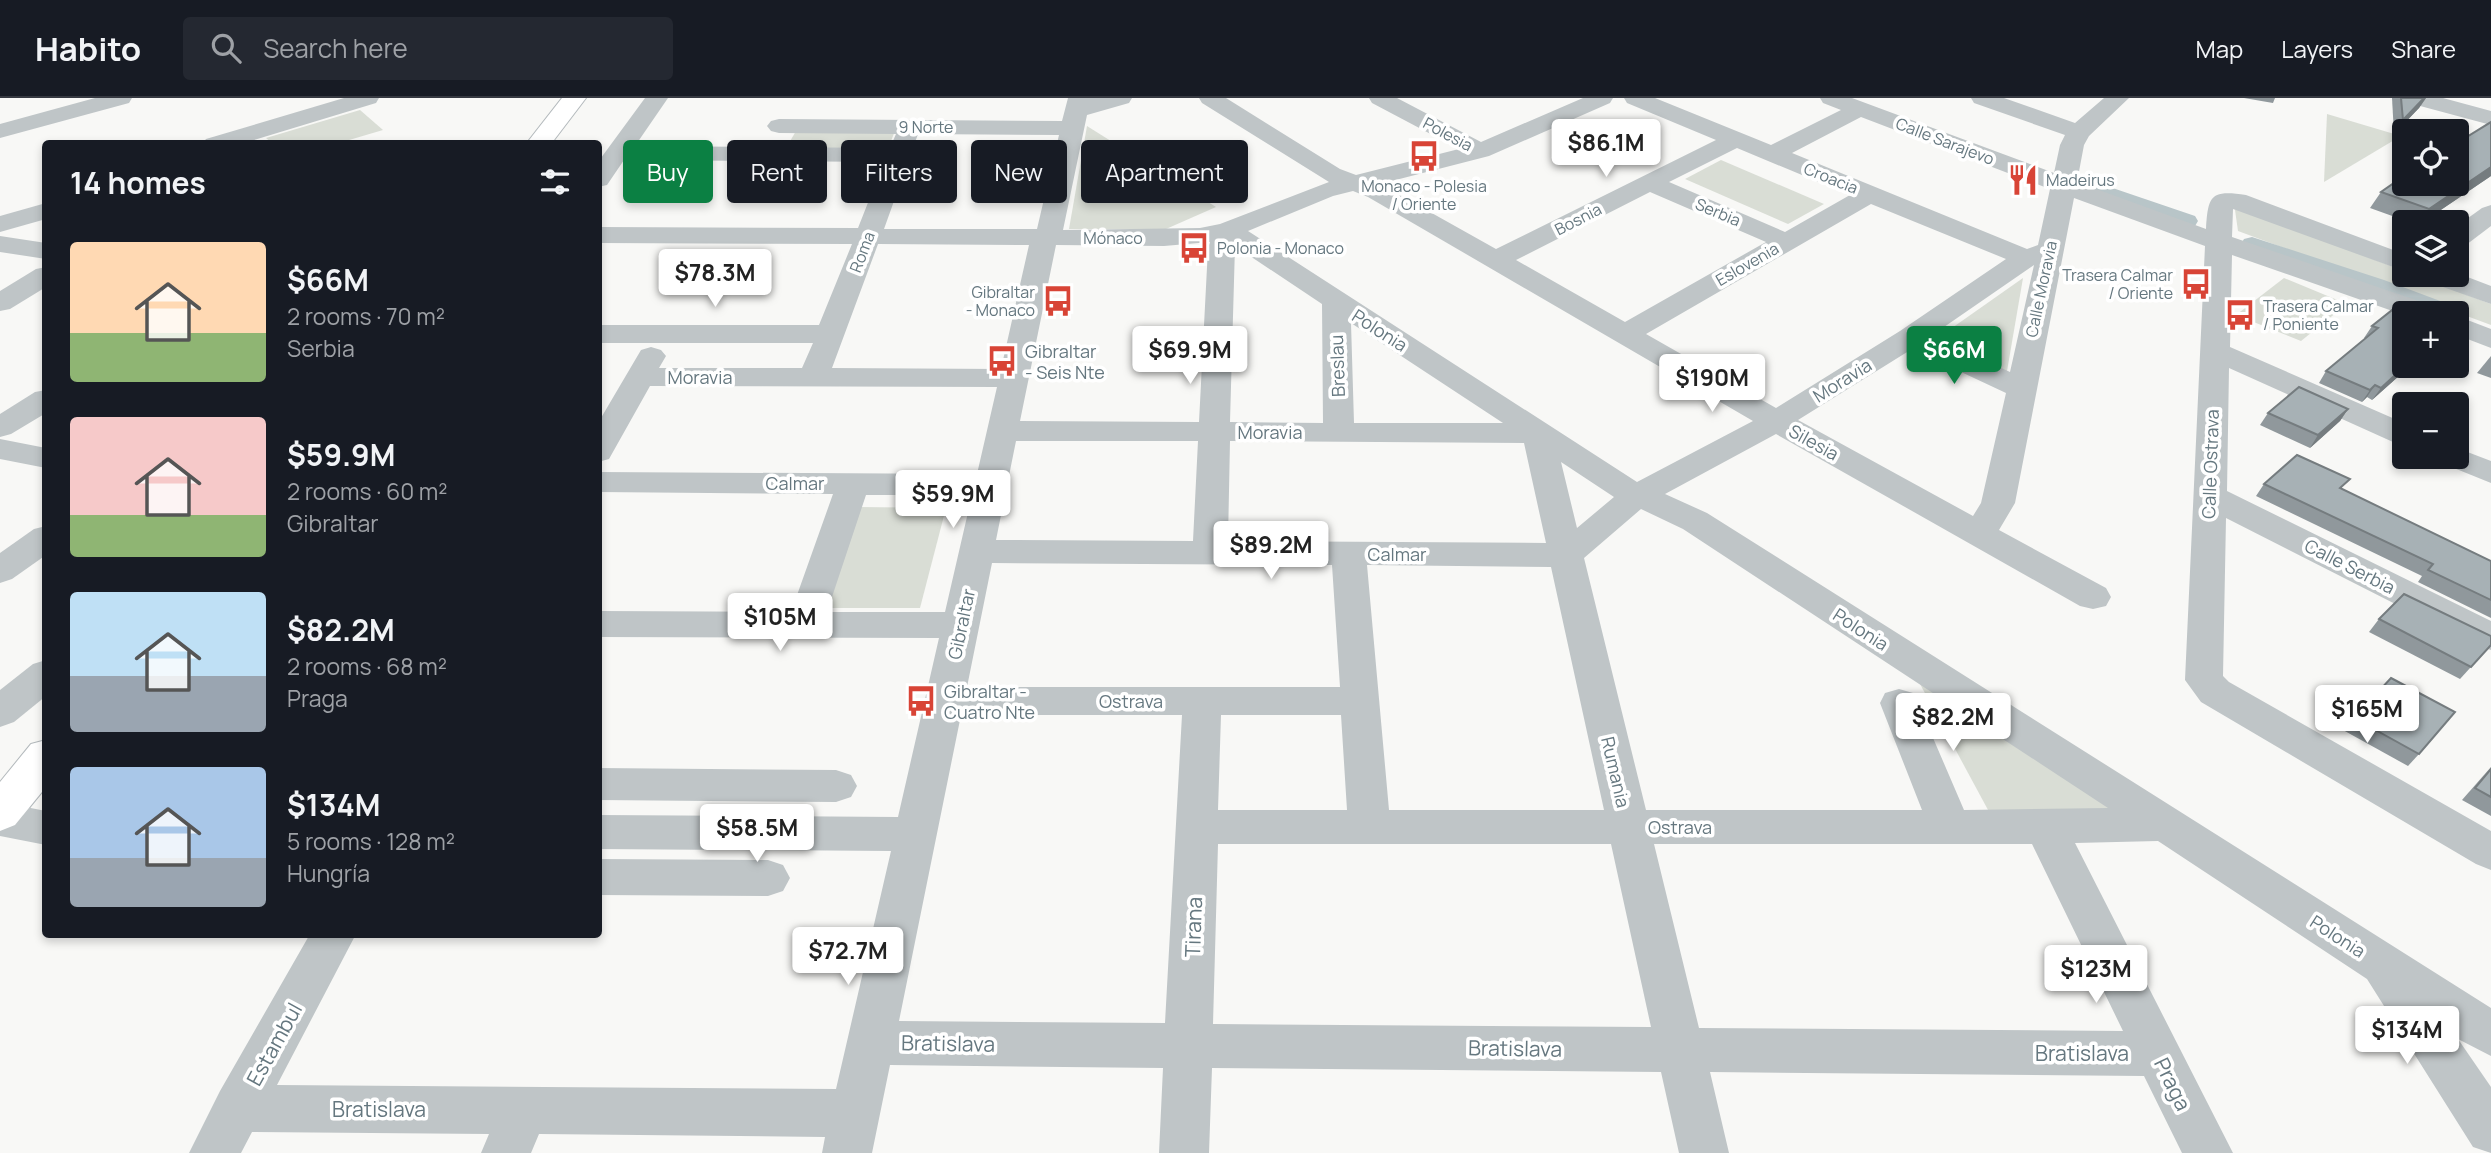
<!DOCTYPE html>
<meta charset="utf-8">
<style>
body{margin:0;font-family:Manrope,sans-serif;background:#242831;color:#f1f3f6;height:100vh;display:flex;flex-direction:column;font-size:26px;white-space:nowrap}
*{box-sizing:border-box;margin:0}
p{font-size:23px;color:#9ea1a6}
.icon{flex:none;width:38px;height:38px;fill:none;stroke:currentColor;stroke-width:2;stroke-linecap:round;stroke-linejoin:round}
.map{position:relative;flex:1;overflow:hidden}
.sheet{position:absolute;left:42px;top:42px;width:560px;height:798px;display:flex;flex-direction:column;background:#171b24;border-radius:7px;box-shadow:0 4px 10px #0003}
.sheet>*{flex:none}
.top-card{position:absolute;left:623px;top:42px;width:665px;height:63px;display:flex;gap:14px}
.tools{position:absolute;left:2392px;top:21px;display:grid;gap:14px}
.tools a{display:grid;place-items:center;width:77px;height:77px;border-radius:7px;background:#171b24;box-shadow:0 4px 10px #0003;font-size:35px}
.price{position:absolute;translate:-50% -60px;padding:0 16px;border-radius:7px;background:#fff;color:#222;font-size:23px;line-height:46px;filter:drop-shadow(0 2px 4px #0008)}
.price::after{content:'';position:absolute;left:50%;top:42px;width:21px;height:16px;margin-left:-10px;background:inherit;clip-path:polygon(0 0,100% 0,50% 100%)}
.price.active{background:#0b8043;color:#fff}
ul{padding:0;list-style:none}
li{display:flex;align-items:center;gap:21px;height:175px;padding:0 28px}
li span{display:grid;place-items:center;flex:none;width:196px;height:140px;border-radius:7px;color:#555}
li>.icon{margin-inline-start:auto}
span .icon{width:84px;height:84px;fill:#fffc;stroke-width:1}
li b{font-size:30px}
h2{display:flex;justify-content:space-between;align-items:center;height:84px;padding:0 28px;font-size:30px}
.chip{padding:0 24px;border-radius:7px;background:#171b24;box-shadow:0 4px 10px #0003;font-size:24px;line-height:63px}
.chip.active{background:#0b8043;color:#fff}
header{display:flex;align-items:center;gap:42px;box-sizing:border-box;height:98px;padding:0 35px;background:#171b24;border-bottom:2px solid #363941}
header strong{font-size:33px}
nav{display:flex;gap:38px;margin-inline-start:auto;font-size:24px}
.search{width:490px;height:63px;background:#242831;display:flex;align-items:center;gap:18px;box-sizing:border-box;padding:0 24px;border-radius:7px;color:#9ea1a6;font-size:26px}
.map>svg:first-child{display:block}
.green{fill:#d9ddd5}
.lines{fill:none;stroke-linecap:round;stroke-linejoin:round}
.canal{fill:#b8c5c8;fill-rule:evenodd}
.major-casing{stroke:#b3b9bc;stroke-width:2}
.minor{fill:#bfc5c7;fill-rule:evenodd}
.major{fill:#fff;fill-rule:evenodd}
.wall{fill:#90989c}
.shaded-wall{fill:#757c7f}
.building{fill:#a7b1b5;stroke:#757c7f;stroke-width:2}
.labels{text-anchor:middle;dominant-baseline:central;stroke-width:7;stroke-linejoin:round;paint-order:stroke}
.far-street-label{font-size:16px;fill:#65777f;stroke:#fff}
.far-poi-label{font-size:16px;fill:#65777f;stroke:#fff;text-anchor:start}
.street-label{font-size:18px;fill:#65777f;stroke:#fff}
.poi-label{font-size:18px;fill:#65777f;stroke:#fff;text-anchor:start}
.near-street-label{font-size:21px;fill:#65777f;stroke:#fff}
</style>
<header>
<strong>Habito</strong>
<div class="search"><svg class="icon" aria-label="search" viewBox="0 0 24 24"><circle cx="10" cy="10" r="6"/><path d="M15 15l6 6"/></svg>Search here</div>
<nav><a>Map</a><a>Layers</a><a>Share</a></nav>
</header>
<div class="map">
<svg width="2491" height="1055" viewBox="0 0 2491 1055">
<rect width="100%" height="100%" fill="#f8f8f6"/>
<g class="green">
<polygon points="360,12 383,32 339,45 272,45 266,40"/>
<polygon points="2327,16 2401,38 2324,84"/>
<polygon points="1087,28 1216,109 1166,131 1069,131"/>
<polygon points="796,33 895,33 887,53 785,52"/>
<polygon points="1721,62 1824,106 1788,126 1685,81"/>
<polygon points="2235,112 2244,112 2404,173 2404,177 2414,177 2491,206 2491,227 2238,133"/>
<polygon points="2023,180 2006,279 1932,244"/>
<polygon points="2284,180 2347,206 2301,243 2236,217"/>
<polygon points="859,409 946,410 920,510 826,510"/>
<polygon points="1913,573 2163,736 2001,736"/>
</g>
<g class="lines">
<g class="canal">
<polygon points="2092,83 2195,118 2198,123 2195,128 2179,128 2084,94 2081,89 2084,84"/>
<polygon points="2252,139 2384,182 2459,210 2462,215 2457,221 2457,215 2429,215 2244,151 2241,146 2244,141"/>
</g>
<defs>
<g id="major">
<polygon points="562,0 586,0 551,46 526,46"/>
<polygon points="46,642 46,689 15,727 0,733 0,684 31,646"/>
</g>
</defs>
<use href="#major" class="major-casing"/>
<g class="minor">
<polygon points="95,0 132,0 129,5 0,40 0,26"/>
<polygon points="344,0 379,0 376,5 241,46 202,46 206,41"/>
<path d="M645,0H668L635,48L890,50L896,36L779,35L771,33L767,28L771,23L779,21L1062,23L1068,0H1132L1129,5L1087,17L1063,132L1200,130L1220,126L1329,84L1202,5L1199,0H1226L1340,71L1356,77L1459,51L1372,5L1369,0H1397L1481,44L1583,0H1613L1610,5L1489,58L1380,86L1496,151L1716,42L1627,5L1624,0H1655L1771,47L1841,12L1823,5L1820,0H1852L2054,75L2060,47L2065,37L1974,5L1971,0H2004L2075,25L2104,0H2129L2089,38L2084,47L2077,84L2206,131C2208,97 2211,92 2246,97L2404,156V173L2233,111L2232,139L2436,209L2440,215L2404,217L2232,157L2230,249L2404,325V347L2393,344L2229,270L2227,393L2491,523V552L2478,548L2226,420L2223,578L2229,584L2491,733V772L2476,766L2201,604L2185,582L2205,148L2074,100L2015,405L1999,432L2106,490L2111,499L2106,508L2093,511L2080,508L1776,336L1665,396L1707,415L2491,910V958L2458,941L2491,989V1055L2473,1049L2367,881L2158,743L2075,745L2233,1055H2182L2144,978L1710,974L1729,1055H1679L1661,974L1212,970L1209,1055H1159L1163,970L890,967L872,1055H822L825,1039L539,1036L531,1055H481L489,1036L252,1034L241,1055H189L220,993L310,836H356L277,987L836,991L891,753L598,751V717L898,719L939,540L598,539V513L791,514L833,396L598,394V374L977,376L997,289L650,288L609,361L598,364V325L641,252L651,249L661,252L666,258L659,270H802L813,245H598V227H819L852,146L598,145V129L858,130L884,64L624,62L607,87L598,89V64ZM1861,19L2050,91L2038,147L2027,151L1792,55ZM918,36L1059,37L1037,131H884ZM1737,50L1850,97L1785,134L1669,84ZM1353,93L1368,99L1753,323L1637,384L1248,133L1333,98ZM1650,94L1766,144L1625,224L1516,162ZM1871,106L2006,161L1900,233L1776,310L1646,236ZM1210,144L1208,150L1199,324L1020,323L1056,147L1164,148ZM878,146L1029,147L1001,271L832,270ZM1235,148L1322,206L1323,325L1230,324ZM2034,167L2010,274L1931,238ZM1351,225L1503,325H1354ZM1912,251L2006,295L1981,405L1973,418L1798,322ZM1016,343H1198L1193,443L996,442ZM1230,343L1524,345L1546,445L1228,443ZM1561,364L1614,399L1577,430ZM866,397H972L945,514H827ZM1641,411L1683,431L2108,710L1964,712L1918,605L1913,595L1899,591L1885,595L1880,605L1922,712H1646L1584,460ZM992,465L1332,467L1340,589H967ZM1367,467L1551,469L1604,712H1389ZM961,617H1182L1165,925L899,923ZM1221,617H1341L1347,712H1218ZM1218,746H1611L1651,929L1213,926ZM1654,746H2032L2123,933L1699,930Z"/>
<polygon points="2406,0 2443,0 2491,13 2491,27 2409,5"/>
<polygon points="46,105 46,121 0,134 0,118"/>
<polygon points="2491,107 2491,128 2466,147 2457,149 2457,128 2482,110"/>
<polygon points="0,138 46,145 46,161 0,154"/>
<polygon points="46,169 46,189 10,211 0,213 0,193 36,171"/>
<polygon points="2457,175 2491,188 2491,206 2426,183 2422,177"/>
<polygon points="2457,218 2491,231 2491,250 2457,237"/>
<polygon points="46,292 46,315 11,336 0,339 0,316 35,294"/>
<polygon points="0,341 46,350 46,370 0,361"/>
<polygon points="2457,350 2491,363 2491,385 2444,366 2439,359 2457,359"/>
<polygon points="46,428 46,457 12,481 0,485 0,455 34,431"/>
<polygon points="46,562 46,598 14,624 0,629 0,592 33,566"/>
<polygon points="598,670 836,672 851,677 857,688 851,699 836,704 598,702"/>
<polygon points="0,704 46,713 46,747 0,738"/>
<polygon points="598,761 768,762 783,767 790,780 783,793 768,798 598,797"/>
</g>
<use href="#major" class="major"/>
</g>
<g class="wall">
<polygon points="2244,0 2275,0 2273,5"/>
<polygon points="2392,0 2426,0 2419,10 2394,36"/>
<polygon points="2491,78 2423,124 2409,124 2370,110 2381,94"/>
<polygon points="2427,215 2400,277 2372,302 2367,299 2362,304 2319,285 2326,273 2366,240 2364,240 2372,228"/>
<polygon points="2491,258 2491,280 2477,275"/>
<polygon points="2348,311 2340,323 2310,350 2260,327 2268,315"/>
<polygon points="2264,386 2342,391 2491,463 2491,520 2418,484 2422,478 2256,398"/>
<polygon points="2379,521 2491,547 2460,581 2369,534"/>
<polygon points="2391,580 2419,656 2408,668 2343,632"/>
<polygon points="2491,669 2491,718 2462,702"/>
</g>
<g class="shaded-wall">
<polygon points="2424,0 2426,0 2419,10 2394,36 2403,22"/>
<polygon points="2491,69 2491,78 2423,124 2420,124 2429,111"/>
<polygon points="2405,268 2407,268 2400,277 2372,302 2381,290"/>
<polygon points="2375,287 2367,299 2362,304 2370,292"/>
<polygon points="2348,311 2340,323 2310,350 2318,337"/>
</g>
<g class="building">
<polygon points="2401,0 2424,0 2403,22"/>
<polygon points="2491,24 2491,69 2429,111 2381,94 2404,78 2404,86 2457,86 2457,45"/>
<polygon points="2401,205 2427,215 2404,215 2404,262 2403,263 2404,263 2404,268 2405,268 2381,290 2375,287 2370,292 2326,273 2378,230 2372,228"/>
<polygon points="2299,289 2348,311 2318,337 2268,315"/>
<polygon points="2297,357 2350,381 2340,390 2491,463 2491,502 2428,472 2433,466 2264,386"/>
<polygon points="2404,496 2491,538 2491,547 2471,569 2379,521"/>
<polygon points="2391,580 2455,614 2419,656 2354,620"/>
<polygon points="2491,671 2491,699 2475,690"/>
</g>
<defs>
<symbol id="bus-bare" viewBox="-9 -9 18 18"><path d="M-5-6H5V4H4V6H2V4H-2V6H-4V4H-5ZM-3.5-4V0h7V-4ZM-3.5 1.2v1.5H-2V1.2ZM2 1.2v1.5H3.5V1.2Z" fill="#d84436" stroke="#fff" stroke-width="2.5" paint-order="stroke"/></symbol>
<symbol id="restaurant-bare" viewBox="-9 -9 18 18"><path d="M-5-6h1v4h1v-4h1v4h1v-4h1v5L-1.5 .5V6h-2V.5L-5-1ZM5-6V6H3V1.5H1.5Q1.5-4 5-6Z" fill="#d84436" stroke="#fff" stroke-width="2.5" paint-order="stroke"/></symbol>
</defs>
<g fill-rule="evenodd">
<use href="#bus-bare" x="1402" y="36" width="44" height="44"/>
<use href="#restaurant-bare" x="2001" y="60" width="44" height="44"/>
<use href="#bus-bare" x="1172" y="128" width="44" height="44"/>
<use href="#bus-bare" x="2174" y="164" width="44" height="44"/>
<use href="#bus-bare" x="1036" y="181" width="44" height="44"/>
<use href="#bus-bare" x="2218" y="195" width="44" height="44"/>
<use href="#bus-bare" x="980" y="241" width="44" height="44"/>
<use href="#bus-bare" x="899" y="581" width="44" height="44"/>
</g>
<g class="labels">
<g class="far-street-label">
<text x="926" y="29">9 Norte</text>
<text transform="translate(1448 36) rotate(28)">Polesia</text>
<text transform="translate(1945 43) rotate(21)">Calle Sarajevo</text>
<text transform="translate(1831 80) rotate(22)">Croacia</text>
<text transform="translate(1718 114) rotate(23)">Serbia</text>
<text transform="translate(1578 121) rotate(-27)">Bosnia</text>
<text x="1113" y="140">Mónaco</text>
<text transform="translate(862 154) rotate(-69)">Roma</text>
<text transform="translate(1747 166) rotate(-30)">Eslovenia</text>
<text transform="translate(2041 191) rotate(-78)">Calle Moravia</text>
</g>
<g class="far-poi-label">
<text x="2046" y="82">Madeirus</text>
<text x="1424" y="88" text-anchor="middle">Monaco - Polesia<tspan x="1424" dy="18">/ Oriente</tspan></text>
<text x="1217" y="150">Polonia - Monaco</text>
<text x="2173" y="177" text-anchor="end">Trasera Calmar<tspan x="2173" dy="18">/ Oriente</tspan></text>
<text x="1035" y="194" text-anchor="end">Gibraltar<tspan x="1035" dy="18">- Monaco</tspan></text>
<text x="2263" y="208">Trasera Calmar<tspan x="2263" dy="18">/ Poniente</tspan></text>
</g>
<g class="street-label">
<text transform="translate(1380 232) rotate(33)">Polonia</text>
<text transform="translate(1337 268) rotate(-92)">Breslau</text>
<text x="700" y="279">Moravia</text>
<text transform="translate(1842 282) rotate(-32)">Moravia</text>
<text x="1270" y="334">Moravia</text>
<text transform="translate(1814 344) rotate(29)">Silesia</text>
<text transform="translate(2210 366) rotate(-88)">Calle Ostrava</text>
<text x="795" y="385">Calmar</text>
<text x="1397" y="456">Calmar</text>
<text transform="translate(2350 468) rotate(27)">Calle Serbia</text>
<text transform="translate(961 526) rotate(-78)">Gibraltar</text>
<text transform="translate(1861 531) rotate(33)">Polonia</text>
<text x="1131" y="603">Ostrava</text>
<text transform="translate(1616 674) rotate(77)">Rumania</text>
<text x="1680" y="729">Ostrava</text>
<text transform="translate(2338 838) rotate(33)">Polonia</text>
</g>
<g class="poi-label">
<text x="1025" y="253">Gibraltar<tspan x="1025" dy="21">- Seis Nte</tspan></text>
<text x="944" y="593">Gibraltar -<tspan x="944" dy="21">Cuatro Nte</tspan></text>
</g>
<g class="near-street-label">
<text transform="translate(1193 829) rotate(-88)">Tirana</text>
<text transform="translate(948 945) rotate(1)">Bratislava</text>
<text transform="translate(274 946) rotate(-61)">Estambul</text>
<text transform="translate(1515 950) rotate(1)">Bratislava</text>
<text x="2082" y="955">Bratislava</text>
<text transform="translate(2173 986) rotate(64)">Praga</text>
<text x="379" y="1011">Bratislava</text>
</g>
</g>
</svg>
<div class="tools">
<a><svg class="icon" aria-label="locate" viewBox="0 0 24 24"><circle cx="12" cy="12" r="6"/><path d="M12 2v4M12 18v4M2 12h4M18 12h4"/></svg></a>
<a><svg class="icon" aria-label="layers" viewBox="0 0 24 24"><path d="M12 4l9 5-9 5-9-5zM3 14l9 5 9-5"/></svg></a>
<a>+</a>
<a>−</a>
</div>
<b class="price" style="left:1606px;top:81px">$86.1M</b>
<b class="price" style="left:715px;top:211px">$78.3M</b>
<b class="price" style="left:1190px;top:288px">$69.9M</b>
<b class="price active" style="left:1954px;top:288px">$66M</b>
<b class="price" style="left:1712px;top:316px">$190M</b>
<b class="price" style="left:953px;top:432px">$59.9M</b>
<b class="price" style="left:1271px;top:483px">$89.2M</b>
<b class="price" style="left:780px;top:555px">$105M</b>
<b class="price" style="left:2367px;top:647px">$165M</b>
<b class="price" style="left:1953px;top:655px">$82.2M</b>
<b class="price" style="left:757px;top:766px">$58.5M</b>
<b class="price" style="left:848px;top:889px">$72.7M</b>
<b class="price" style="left:2096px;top:907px">$123M</b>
<b class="price" style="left:2407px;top:968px">$134M</b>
<div class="top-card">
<a class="chip active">Buy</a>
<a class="chip">Rent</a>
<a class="chip">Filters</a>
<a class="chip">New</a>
<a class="chip">Apartment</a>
</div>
<section class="sheet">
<h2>14 homes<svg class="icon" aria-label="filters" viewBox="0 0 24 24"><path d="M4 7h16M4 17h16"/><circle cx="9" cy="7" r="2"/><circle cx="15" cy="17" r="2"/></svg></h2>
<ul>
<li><span style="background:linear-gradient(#ffd9b3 65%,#8fb573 0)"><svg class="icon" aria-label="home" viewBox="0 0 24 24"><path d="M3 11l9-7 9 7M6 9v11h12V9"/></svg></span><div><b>$66M</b><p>2 rooms · 70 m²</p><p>Serbia</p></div></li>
<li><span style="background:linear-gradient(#f6c9c9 70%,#8fb573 0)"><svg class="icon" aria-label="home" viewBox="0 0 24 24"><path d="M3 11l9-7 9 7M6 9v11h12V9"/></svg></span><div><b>$59.9M</b><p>2 rooms · 60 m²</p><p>Gibraltar</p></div></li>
<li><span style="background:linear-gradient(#bfe0f5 60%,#9aa5b1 0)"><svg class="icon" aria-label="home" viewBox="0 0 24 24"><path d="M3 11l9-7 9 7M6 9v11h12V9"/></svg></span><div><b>$82.2M</b><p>2 rooms · 68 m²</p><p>Praga</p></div></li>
<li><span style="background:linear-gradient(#a9c7e8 65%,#9aa5b1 0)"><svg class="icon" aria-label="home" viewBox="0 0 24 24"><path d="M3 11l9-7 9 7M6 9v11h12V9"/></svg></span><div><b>$134M</b><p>5 rooms · 128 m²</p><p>Hungría</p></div></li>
</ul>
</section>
</div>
